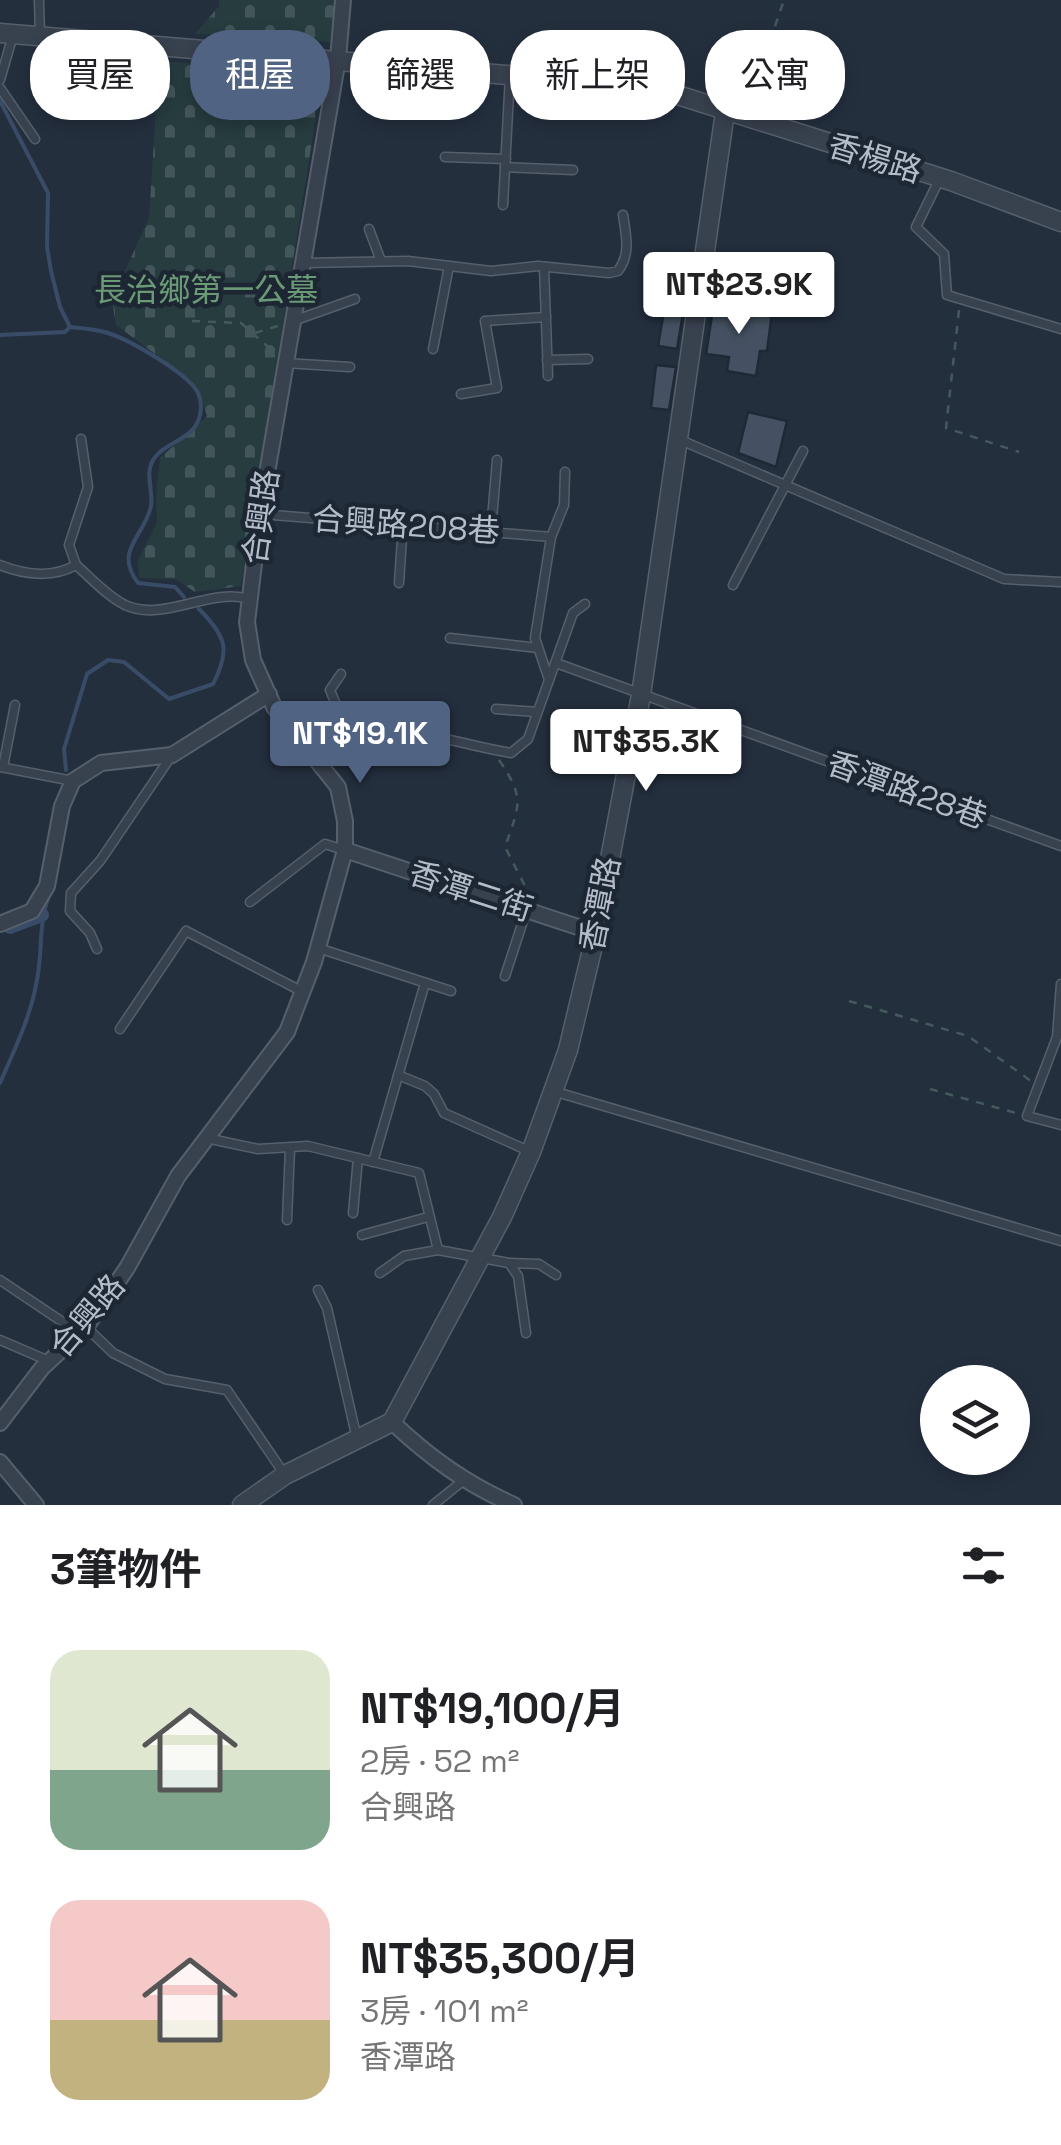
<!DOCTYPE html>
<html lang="zh-TW">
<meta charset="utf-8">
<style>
body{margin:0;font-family:"Space Grotesk","Noto Sans TC",sans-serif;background:#f6f6f6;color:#202124;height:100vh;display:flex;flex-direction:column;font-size:38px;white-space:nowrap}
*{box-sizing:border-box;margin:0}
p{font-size:32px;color:#757577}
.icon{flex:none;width:55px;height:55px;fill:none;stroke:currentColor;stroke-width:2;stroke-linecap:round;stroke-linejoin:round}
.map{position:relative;height:1505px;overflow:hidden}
.details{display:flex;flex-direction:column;background:#fff;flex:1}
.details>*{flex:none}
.guide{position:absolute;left:30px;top:30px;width:1002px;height:90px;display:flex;gap:20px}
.fabs{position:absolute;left:920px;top:1365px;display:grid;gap:20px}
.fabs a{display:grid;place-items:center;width:110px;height:110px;border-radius:50%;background:#fff;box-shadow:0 5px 15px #0003;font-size:50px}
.price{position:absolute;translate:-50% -85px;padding:0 22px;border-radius:10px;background:#fff;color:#222;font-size:32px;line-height:65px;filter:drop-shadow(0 2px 5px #0008)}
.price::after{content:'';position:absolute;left:50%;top:60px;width:30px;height:22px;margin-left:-15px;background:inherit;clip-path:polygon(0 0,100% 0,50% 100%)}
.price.active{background:#506383;color:#fff}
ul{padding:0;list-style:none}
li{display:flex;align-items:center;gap:30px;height:250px;padding:0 50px}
li span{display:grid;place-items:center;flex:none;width:280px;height:200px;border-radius:30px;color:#555}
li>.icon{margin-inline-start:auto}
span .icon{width:120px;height:120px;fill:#fffc;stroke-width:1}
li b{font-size:42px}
h2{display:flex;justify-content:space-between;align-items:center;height:120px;padding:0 50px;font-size:42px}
.pill{padding:0 35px;border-radius:40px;background:#fff;box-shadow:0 5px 15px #0003;font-size:35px;line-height:90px}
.pill.active{background:#506383;color:#fff}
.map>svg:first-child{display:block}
.cemetery{fill:url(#cemetery-stones)}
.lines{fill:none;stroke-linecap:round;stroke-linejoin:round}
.stream{stroke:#394c67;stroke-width:4}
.canal{stroke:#394c67;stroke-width:14}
.building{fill:#455162;stroke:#1f2835;stroke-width:2.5}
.service-casing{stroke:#565f6c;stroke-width:11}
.minor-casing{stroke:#565f6c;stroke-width:18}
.tertiary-casing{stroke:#565f6c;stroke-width:21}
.path{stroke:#44595c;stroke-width:2.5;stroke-dasharray:8 8;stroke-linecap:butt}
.service{stroke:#38414e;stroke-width:8}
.minor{stroke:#38414e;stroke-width:14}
.tertiary{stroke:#38414e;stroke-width:18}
.labels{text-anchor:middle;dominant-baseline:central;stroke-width:9;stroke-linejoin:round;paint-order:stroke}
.street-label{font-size:32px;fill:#b4bcc9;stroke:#1d2633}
.park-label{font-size:32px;fill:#6b9a76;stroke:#1d2633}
</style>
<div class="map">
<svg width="1061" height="1505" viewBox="0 0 1061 1505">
<defs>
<pattern id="cemetery-stones" width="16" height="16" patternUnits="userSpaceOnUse" patternTransform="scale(2.5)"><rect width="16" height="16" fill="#263c3f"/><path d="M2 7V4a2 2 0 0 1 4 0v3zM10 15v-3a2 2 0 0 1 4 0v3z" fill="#435659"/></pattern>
</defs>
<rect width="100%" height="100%" fill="#242f3e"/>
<g class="cemetery">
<polygon points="219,0 338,0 330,42 195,34 219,6"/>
<polygon points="159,61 306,72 320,91 241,586 195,592 175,579 139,578 138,560 157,523 156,496 160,458 207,416 198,388 189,379 116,325 112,300 149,218"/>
</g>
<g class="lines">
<g class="stream">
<path d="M0,101L48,193L47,247L51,271L60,307L70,327C82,328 96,329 108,333C130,340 185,372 197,391C203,402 202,418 194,428C185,440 167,444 157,455C142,471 154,488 151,506C145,536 113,550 138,583L175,587L184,597"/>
<polyline points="0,335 65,332 70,327"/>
<path d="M66,770L64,749L87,674L108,660L124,662L169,699L213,684C231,650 226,636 199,609"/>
<path d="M0,1083C13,1053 30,1018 36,985C43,955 38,927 48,898"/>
</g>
<polyline class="canal" points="10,927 42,915"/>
</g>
<g class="building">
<polygon points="666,299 685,302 677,349 658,346"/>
<polygon points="714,302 772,313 767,351 760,351 756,376 727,371 729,357 706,354"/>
<polygon points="656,365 676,367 669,410 651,408"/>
<polygon points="748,412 787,421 776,467 738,453"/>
</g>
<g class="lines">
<defs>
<g id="service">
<polyline points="39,0 40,37"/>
<polyline points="0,80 13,35"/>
<polyline points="0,88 35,139"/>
<polyline points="445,157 506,159"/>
<polyline points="505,167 573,170"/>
<polyline points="940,178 916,227 944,254 947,295 1061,329"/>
<polyline points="503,205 510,75"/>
<polyline points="369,229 381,261"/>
<path d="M304,263L408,261L491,271L538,266L609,273L618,271C631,254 626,235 623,215"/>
<polyline points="544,267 548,376"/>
<polyline points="293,321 355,299"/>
<polyline points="433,349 449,266"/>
<polyline points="547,360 588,359"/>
<polyline points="285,363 350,367"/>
<polyline points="461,394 497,388 485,321 546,317"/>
<polyline points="678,439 1004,579 1061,582"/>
<polyline points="260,514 551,537 535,638 549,680"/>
<polyline points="491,531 497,460"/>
<polyline points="551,537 564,505 565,472"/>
<path d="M0,565C25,575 53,578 76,565L69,545L88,487L81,439"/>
<path d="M76,565C91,578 107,596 125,605C164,623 209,587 250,599"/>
<polyline points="399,583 403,523"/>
<polyline points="733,585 803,451"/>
<polyline points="450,638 538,648"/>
<polyline points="556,663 1061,846"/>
<polyline points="341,674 330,690 352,744"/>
<polyline points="496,709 537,712"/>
<path d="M319,764C406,713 422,738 511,753L528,739L573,613L585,604"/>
<polyline points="0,767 73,781"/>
<polyline points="3,767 15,705"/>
<polyline points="250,902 325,844 344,850"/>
<polyline points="318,948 451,991"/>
<polyline points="97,949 90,933 70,911 71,893 100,861 172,755"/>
<polyline points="505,976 527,909"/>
<polyline points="1061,984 1057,1037 1027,1116 1061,1125"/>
<polyline points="120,1029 186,931 303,992"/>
<polyline points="398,1075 425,1086 434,1094 444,1113 531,1152"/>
<polyline points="553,1091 1061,1241"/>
<polyline points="206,1138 258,1149 308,1146 419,1173 438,1250 509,1263 518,1276 526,1333"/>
<polyline points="373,1162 425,983"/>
<polyline points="353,1213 358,1158"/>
<polyline points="287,1220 290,1148"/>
<polyline points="362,1235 428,1217"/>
<polyline points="509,1263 539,1264 556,1275"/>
<polyline points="380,1273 404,1256 438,1250"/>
<polyline points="0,1280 79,1333"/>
<polyline points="318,1290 327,1308 357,1439"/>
<polyline points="87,1328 113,1353 165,1379 227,1390 285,1475"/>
<polyline points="0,1340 49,1361"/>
<polyline points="433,1505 464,1480"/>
</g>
<g id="minor">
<polyline points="345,850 596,933"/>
<polyline points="0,924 32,911 47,886 62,806 73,781 101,763 172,755 269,694"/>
<path d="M392,1422C429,1457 466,1484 514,1505"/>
<polyline points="0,1423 42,1368 86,1327 127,1268 178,1176 287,1032 314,962 345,850 345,821 338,787 274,707 253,660 247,622 260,514 338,59 343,0"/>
<polyline points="0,1462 36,1505"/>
</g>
<g id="tertiary">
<polyline points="0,33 652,87 951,181 1061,222"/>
<polyline points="242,1505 285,1475 392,1422 502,1217 531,1152 568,1050 596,933 641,695 725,112"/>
</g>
</defs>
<use href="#service" class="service-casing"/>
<use href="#minor" class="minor-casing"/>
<use href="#tertiary" class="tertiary-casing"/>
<g class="path">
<polyline points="749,102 784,0"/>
<polyline points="959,310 946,428 1019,452"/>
<polyline points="192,321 241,323 275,353"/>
<polyline points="255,333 281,325"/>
<path d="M499,760C525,798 520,804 505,847L524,884L526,898"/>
<polyline points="849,1001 968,1036 1031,1081"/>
<polyline points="930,1089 1016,1113"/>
</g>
<use href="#service" class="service"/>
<use href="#minor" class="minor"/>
<use href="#tertiary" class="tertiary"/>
</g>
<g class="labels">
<g class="street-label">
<text transform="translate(875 158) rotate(17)">香楊路</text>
<text transform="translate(261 517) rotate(-82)">合興路</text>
<text transform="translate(406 525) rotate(4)">合興路208巷</text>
<text transform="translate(907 790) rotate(20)">香潭路28巷</text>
<text transform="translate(471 891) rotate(18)">香潭二街</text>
<text transform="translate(600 904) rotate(-79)">香潭路</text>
<text transform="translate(87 1316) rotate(-50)">合興路</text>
</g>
<g class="park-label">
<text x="206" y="290">長治鄉第一公墓</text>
</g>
</g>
</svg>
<div class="fabs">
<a><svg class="icon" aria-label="layers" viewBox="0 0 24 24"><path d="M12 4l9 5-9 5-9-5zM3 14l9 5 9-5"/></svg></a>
</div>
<b class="price" style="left:739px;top:337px">NT$23.9K</b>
<b class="price active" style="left:360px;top:786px">NT$19.1K</b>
<b class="price" style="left:646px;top:794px">NT$35.3K</b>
<div class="guide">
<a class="pill">買屋</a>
<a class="pill active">租屋</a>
<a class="pill">篩選</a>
<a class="pill">新上架</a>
<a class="pill">公寓</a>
</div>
</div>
<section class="details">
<h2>3筆物件<svg class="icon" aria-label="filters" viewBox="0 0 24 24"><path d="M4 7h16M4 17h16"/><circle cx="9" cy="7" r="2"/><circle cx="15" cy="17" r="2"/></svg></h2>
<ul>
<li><span style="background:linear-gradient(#dfe7d0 60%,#7fa58c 0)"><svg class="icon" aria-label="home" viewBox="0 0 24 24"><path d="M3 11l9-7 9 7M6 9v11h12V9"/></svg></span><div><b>NT$19,100/月</b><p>2房 · 52 m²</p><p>合興路</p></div></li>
<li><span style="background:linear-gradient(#f6c9c9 60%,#c2b280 0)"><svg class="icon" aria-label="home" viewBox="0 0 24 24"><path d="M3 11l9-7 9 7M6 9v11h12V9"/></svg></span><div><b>NT$35,300/月</b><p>3房 · 101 m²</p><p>香潭路</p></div></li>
</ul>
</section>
